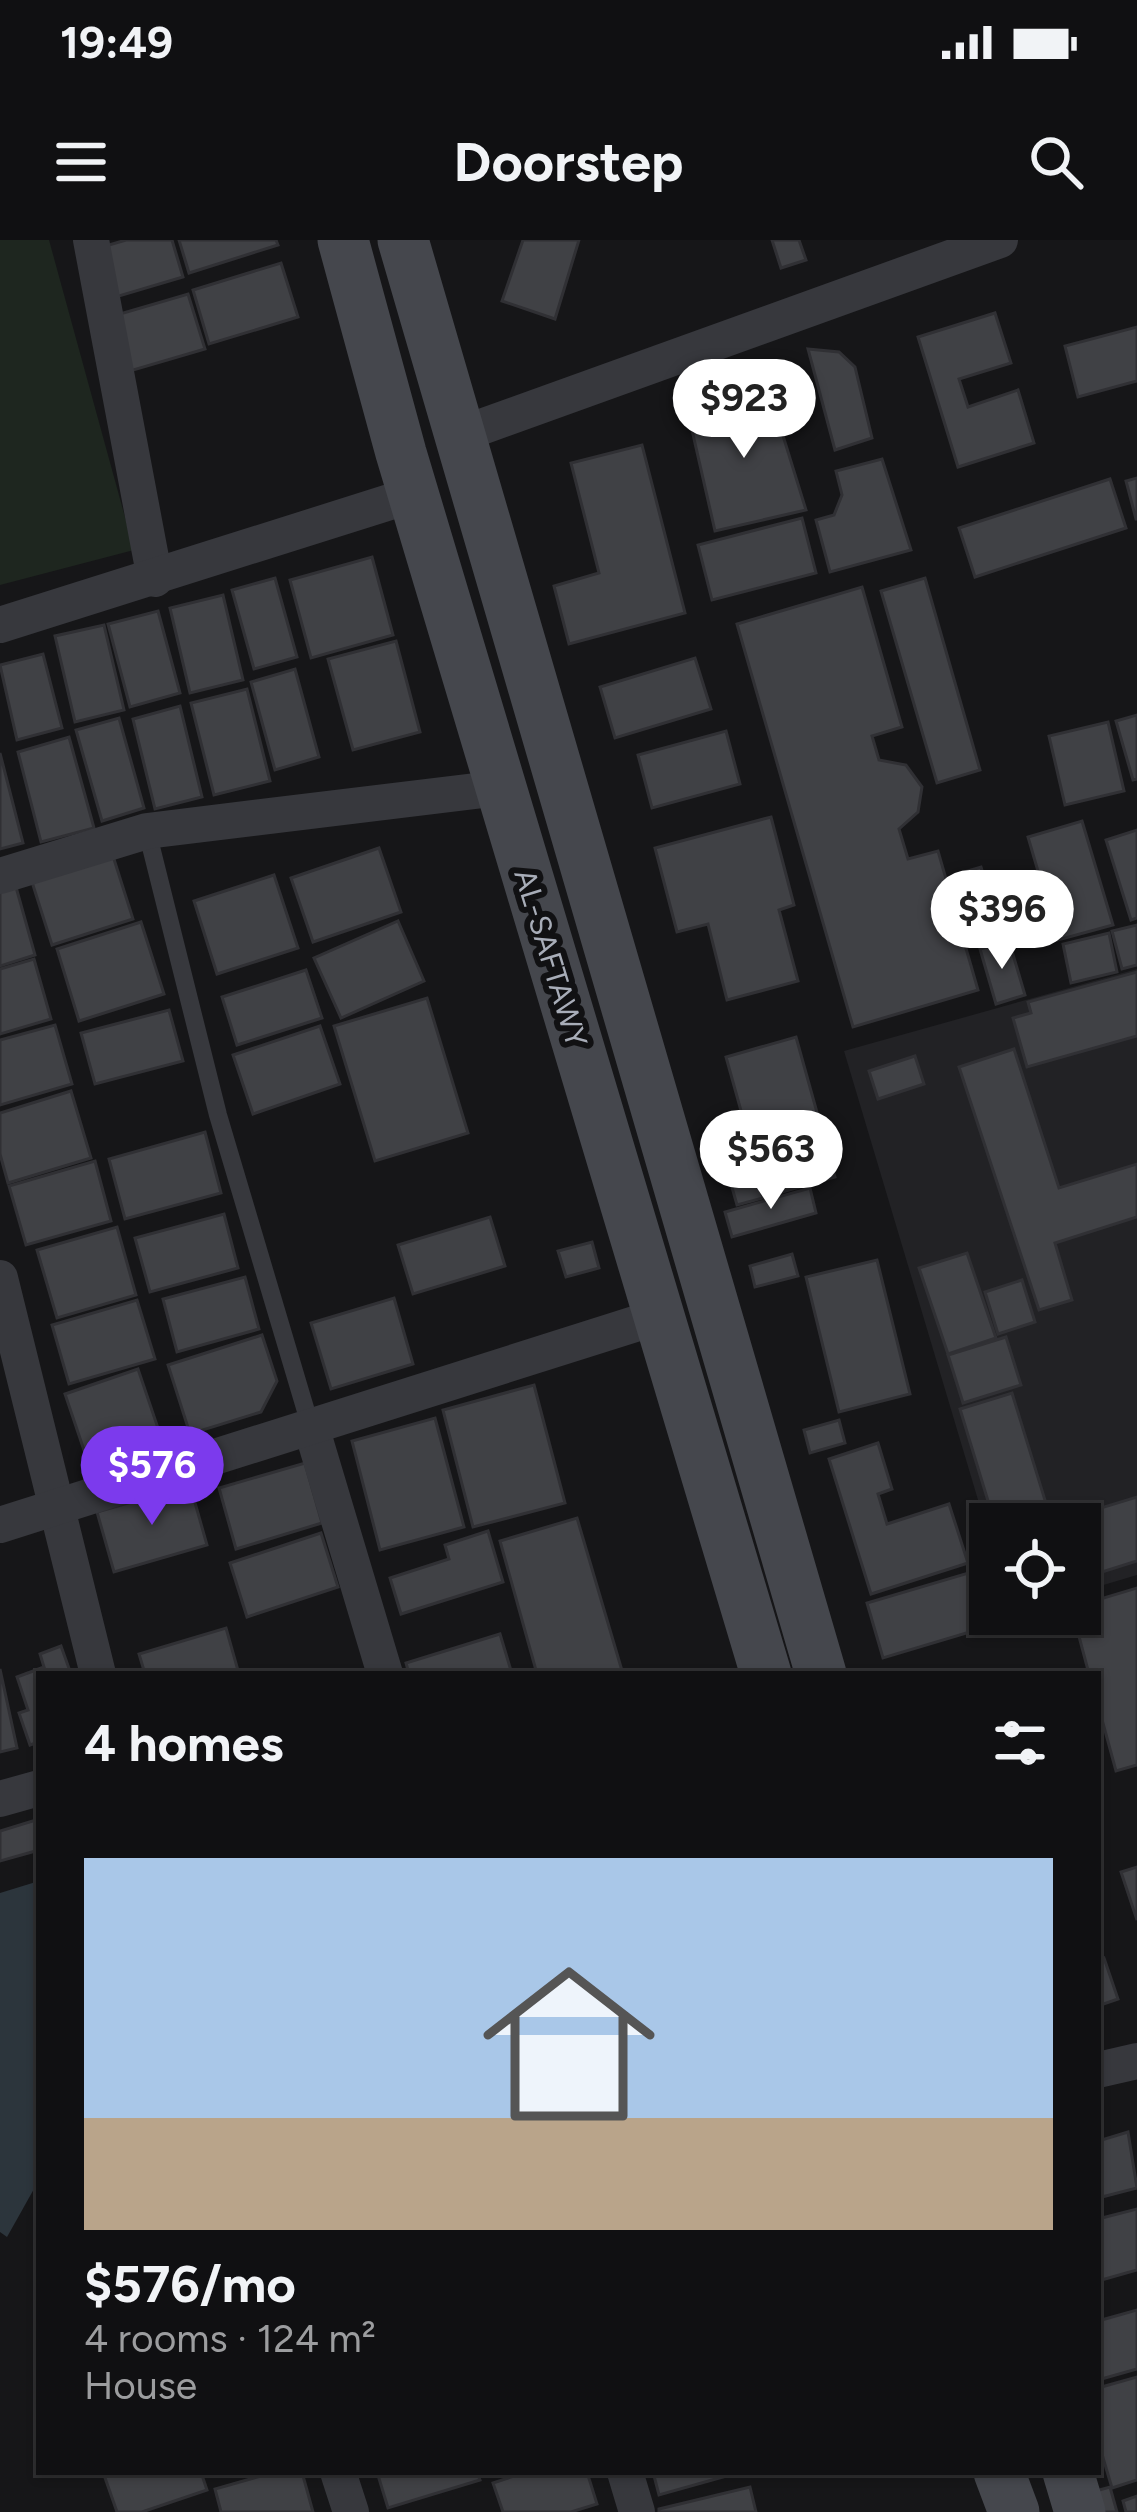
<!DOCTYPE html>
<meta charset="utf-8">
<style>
body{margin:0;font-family:Figtree,sans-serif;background:#19191b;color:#f1f3f6;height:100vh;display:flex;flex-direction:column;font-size:45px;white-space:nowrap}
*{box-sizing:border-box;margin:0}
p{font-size:39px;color:#9c9d9f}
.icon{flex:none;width:66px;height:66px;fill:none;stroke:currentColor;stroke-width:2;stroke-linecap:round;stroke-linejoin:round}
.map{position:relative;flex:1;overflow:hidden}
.panel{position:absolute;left:36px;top:1431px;width:1065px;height:804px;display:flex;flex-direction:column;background:#101012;border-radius:0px;box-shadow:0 3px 9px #0004,0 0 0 3px #303032}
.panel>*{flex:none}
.controls{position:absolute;left:969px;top:1263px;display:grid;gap:24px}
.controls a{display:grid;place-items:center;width:132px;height:132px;border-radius:0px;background:#101012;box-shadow:0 3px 9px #0004,0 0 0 3px #303032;font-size:60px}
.price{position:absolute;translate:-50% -102px;padding:0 27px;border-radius:42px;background:#fff;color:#222;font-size:39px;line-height:78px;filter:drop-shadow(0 3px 6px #0008)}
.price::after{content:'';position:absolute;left:50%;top:72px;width:36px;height:27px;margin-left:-18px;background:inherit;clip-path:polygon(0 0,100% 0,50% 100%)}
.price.selected{background:#7c3aed;color:#fff}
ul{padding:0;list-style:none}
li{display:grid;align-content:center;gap:24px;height:636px;padding:0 48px}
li+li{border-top:3px solid #303032}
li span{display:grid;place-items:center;height:372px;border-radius:0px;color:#555}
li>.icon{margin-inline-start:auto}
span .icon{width:216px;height:216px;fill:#fffc;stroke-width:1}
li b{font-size:51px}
h2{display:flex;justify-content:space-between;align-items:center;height:144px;padding:0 48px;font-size:51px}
.status{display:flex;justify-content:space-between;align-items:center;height:84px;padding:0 60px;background:#101012;direction:ltr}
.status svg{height:33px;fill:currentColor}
header{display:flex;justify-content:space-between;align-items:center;height:156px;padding:0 48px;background:#101012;font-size:54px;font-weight:700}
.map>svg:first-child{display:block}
.built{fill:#222225}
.green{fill:#1e261f}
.water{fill:#2c353c}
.building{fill:#404145;stroke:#303034;stroke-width:3}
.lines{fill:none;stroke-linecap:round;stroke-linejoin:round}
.service{stroke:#37383d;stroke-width:18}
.minor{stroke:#37383d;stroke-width:36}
.secondary{stroke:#45474d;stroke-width:51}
.labels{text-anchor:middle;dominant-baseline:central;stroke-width:12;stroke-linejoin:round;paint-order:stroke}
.street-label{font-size:30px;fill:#a8adb8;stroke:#111113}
</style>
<div class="status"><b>19:49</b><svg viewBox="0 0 49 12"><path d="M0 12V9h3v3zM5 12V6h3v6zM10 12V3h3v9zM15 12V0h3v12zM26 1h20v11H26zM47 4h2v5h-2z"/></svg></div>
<header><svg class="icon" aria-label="menu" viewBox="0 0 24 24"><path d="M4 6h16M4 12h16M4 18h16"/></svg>Doorstep<svg class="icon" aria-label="search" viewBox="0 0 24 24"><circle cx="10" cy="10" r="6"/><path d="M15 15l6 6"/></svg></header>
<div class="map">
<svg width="1137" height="2272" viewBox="0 0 1137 2272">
<rect width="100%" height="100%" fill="#161618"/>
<polygon class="built" points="1137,729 1137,1335 1080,1352 1080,1284 990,1284 990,1300 844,811"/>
<polygon class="green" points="0,0 49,0 134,310 0,345"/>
<polygon class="water" points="39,1641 39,1940 7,1997 0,1992 0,1653"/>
<g class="building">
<polygon points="126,0 172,0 183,37 109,59 95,9"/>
<polygon points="179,0 276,0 278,5 189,33"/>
<polygon points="523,0 579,0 555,79 502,61"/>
<polygon points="772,0 799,0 806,20 781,28"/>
<polygon points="281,23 298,77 209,104 193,50"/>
<polygon points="188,54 205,109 130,131 113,76"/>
<polygon points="995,73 1011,123 959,139 968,167 1018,150 1034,203 958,227 918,97"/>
<polygon points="1137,87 1137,141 1078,157 1065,106"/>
<polygon points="808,109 839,112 855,127 872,198 835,210"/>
<polygon points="743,153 764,160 776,173 806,270 715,291 687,168"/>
<polygon points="642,205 685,373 569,404 554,346 599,333 571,223"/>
<polygon points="882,219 911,310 830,332 816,280 834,275 842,255 836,231"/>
<polygon points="1137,238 1137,279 1136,279 1126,241"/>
<polygon points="1110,239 1126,288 975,337 959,288"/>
<polygon points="802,278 816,333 712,360 698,305"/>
<polygon points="372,317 393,395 311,418 290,340"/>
<polygon points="275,338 297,417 254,429 232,350"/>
<polygon points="925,338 980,530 937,543 881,351"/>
<polygon points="862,347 902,487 872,496 879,520 906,525 922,547 918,572 899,589 908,619 938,611 978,750 853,787 737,384"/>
<polygon points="223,355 243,440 190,453 170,368"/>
<polygon points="158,371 180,453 130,467 108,384"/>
<polygon points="104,385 124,470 75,482 55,396"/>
<polygon points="396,401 420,492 353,510 328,419"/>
<polygon points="43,414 62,488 17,500 0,425"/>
<polygon points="695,418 711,469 615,498 600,447"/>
<polygon points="295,429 319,517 275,530 251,442"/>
<polygon points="247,449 270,541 214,555 191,463"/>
<polygon points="180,466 202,557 155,569 133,479"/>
<polygon points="1137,475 1137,539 1133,540 1116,481"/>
<polygon points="119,478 144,568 102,581 76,490"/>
<polygon points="1108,482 1124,551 1065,565 1049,496"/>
<polygon points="726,491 740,544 652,568 638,515"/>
<polygon points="69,497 94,588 41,602 18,512"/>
<polygon points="0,513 23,603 0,609"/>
<polygon points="771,577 794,665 779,670 798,741 727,760 708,684 677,692 655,608"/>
<polygon points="1082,581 1113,685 1058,700 1028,597"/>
<polygon points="1137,590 1137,678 1131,680 1106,600"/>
<polygon points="379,608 401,672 313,702 291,638"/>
<polygon points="113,616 133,679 52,705 32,642"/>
<polygon points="981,627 993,668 976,673 964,632"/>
<polygon points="274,635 298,708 217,734 194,661"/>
<polygon points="16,647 35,715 0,726 0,652"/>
<polygon points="398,681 424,741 341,778 314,718"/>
<polygon points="141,682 164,754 79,781 57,709"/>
<polygon points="1137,685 1137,725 1122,729 1112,691"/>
<polygon points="1109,693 1117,732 1071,743 1063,704"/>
<polygon points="1009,701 1025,755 996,764 980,709"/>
<polygon points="34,719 51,779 0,794 0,729"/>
<polygon points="306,730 322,778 237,805 222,757"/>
<polygon points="1137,732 1137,796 1027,827 1013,778 1031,773 1028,762"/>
<polygon points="427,758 468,893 375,921 334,786"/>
<polygon points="169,770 183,821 95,844 81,793"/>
<polygon points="55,785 72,844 0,865 0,800"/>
<polygon points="320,786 340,844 253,874 233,815"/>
<polygon points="796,797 835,937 765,957 726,817"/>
<polygon points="1014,809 1059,948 1137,924 1137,977 1055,1003 1072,1060 1039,1070 959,827"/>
<polygon points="915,816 924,844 878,859 869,831"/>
<polygon points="71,851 91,918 8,943 0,914 0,873"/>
<polygon points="205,892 221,953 125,979 109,919"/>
<polygon points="749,908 763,958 737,965 723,916"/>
<polygon points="95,921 111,981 26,1005 9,946"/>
<polygon points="810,948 816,973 732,997 725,972"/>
<polygon points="224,974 238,1028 150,1052 135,998"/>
<polygon points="490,977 505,1026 413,1054 398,1005"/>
<polygon points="117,987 136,1055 57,1078 37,1010"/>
<polygon points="592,1002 599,1028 566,1037 558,1011"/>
<polygon points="967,1013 996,1098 948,1114 919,1028"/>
<polygon points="792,1014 798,1036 755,1047 750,1026"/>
<polygon points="877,1020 910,1154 839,1172 806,1037"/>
<polygon points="245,1037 259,1089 177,1112 163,1059"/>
<polygon points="1022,1040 1035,1082 998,1094 985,1052"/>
<polygon points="394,1058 413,1124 331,1149 311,1083"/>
<polygon points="137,1060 155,1119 69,1144 52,1085"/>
<polygon points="262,1095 277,1141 261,1172 190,1194 168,1125"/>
<polygon points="1006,1097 1021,1145 963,1163 948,1115"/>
<polygon points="138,1129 161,1197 88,1222 65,1154"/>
<polygon points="534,1145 565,1263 473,1287 443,1170"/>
<polygon points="1012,1153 1052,1283 1137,1257 1137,1321 1080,1339 1080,1284 995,1284 960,1169"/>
<polygon points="435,1178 464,1287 380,1310 352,1201"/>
<polygon points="839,1180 845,1203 810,1213 804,1190"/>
<polygon points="878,1203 892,1249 878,1254 887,1284 949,1264 968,1323 871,1354 829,1219"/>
<polygon points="305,1223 322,1283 236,1309 219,1248"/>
<polygon points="190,1245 207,1305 114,1332 97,1272"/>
<polygon points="577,1278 623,1434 537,1434 500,1301"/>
<polygon points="488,1291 503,1342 401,1374 390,1338 449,1319 445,1305"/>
<polygon points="321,1293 338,1347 247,1377 230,1323"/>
<polygon points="975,1331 990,1386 883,1418 867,1363"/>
<polygon points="1137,1348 1137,1525 1116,1531 1098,1465 1098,1434 1089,1434 1073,1374 1080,1374 1080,1365"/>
<polygon points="226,1388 239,1434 145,1434 139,1414"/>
<polygon points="500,1394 512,1434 409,1434 406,1423"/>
<polygon points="61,1406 71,1434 39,1434 39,1502 30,1505 19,1473 28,1470 17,1437 44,1427 40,1414"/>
<polygon points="0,1429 17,1508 0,1512"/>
<polygon points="39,1579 39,1610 0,1621 0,1591"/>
<polygon points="1137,1627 1137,1680 1121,1632"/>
<polygon points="1104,1718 1118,1759 1098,1766 1098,1720"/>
<polygon points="1128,1892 1137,1948 1098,1958 1098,1901"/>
<polygon points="1137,1969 1137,2030 1098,2041 1098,1979"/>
<polygon points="1137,2070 1137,2129 1098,2140 1098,2081"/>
<polygon points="1137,2137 1137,2240 1112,2248 1098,2201 1098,2148"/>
<polygon points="103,2232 201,2232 207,2250 142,2272 117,2272"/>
<polygon points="275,2232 302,2232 313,2272 221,2272 215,2249"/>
<polygon points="377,2232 477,2232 480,2240 388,2268"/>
<polygon points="526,2232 587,2232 597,2264 571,2272 503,2272 493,2243"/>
<polygon points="653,2232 737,2232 737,2233 659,2255"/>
<polygon points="750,2247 756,2272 659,2272 659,2269"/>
<polygon points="1110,2247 1117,2272 1094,2272 1088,2253"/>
<polygon points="1137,2256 1137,2272 1126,2272 1123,2261"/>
</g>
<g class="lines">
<polyline class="service" points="147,591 218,875 311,1188"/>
<g class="minor">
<polyline points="91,0 155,339"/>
<polyline points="459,195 1000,0"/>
<polyline points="0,385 415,254"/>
<polyline points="0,636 147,591 500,548"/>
<polyline points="0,1038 98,1434"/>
<polyline points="312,1190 385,1434"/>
<polyline points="0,1285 657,1077"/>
<polyline points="0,1559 39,1548"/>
<polyline points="1098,1830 1137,1821"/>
<polyline points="338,2232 351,2272"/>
<polyline points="625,2232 637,2272"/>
</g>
<g class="secondary">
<polyline points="343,0 401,213 766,1434"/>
<polyline points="403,0 821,1434"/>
<polyline points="999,2232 1014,2272"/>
<polyline points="1068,2232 1080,2272"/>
</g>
</g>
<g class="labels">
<g class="street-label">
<text transform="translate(551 718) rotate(73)">AL-SAFTAWY</text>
</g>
</g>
</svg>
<div class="controls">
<a><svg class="icon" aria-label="locate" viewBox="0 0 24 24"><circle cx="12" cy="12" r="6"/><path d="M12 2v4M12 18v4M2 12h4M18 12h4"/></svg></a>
</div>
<b class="price" style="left:744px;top:221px">$923</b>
<b class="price" style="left:1002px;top:732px">$396</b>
<b class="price" style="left:771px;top:972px">$563</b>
<b class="price selected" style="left:152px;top:1288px">$576</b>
<section class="panel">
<h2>4 homes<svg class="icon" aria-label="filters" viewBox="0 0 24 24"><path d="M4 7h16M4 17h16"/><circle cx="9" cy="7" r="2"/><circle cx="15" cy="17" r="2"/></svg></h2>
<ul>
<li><span style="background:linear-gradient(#a9c7e8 70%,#b9a48a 0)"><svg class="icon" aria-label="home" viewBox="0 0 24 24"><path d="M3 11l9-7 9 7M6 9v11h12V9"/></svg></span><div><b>$576/mo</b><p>4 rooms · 124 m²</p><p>House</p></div></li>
</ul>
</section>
</div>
